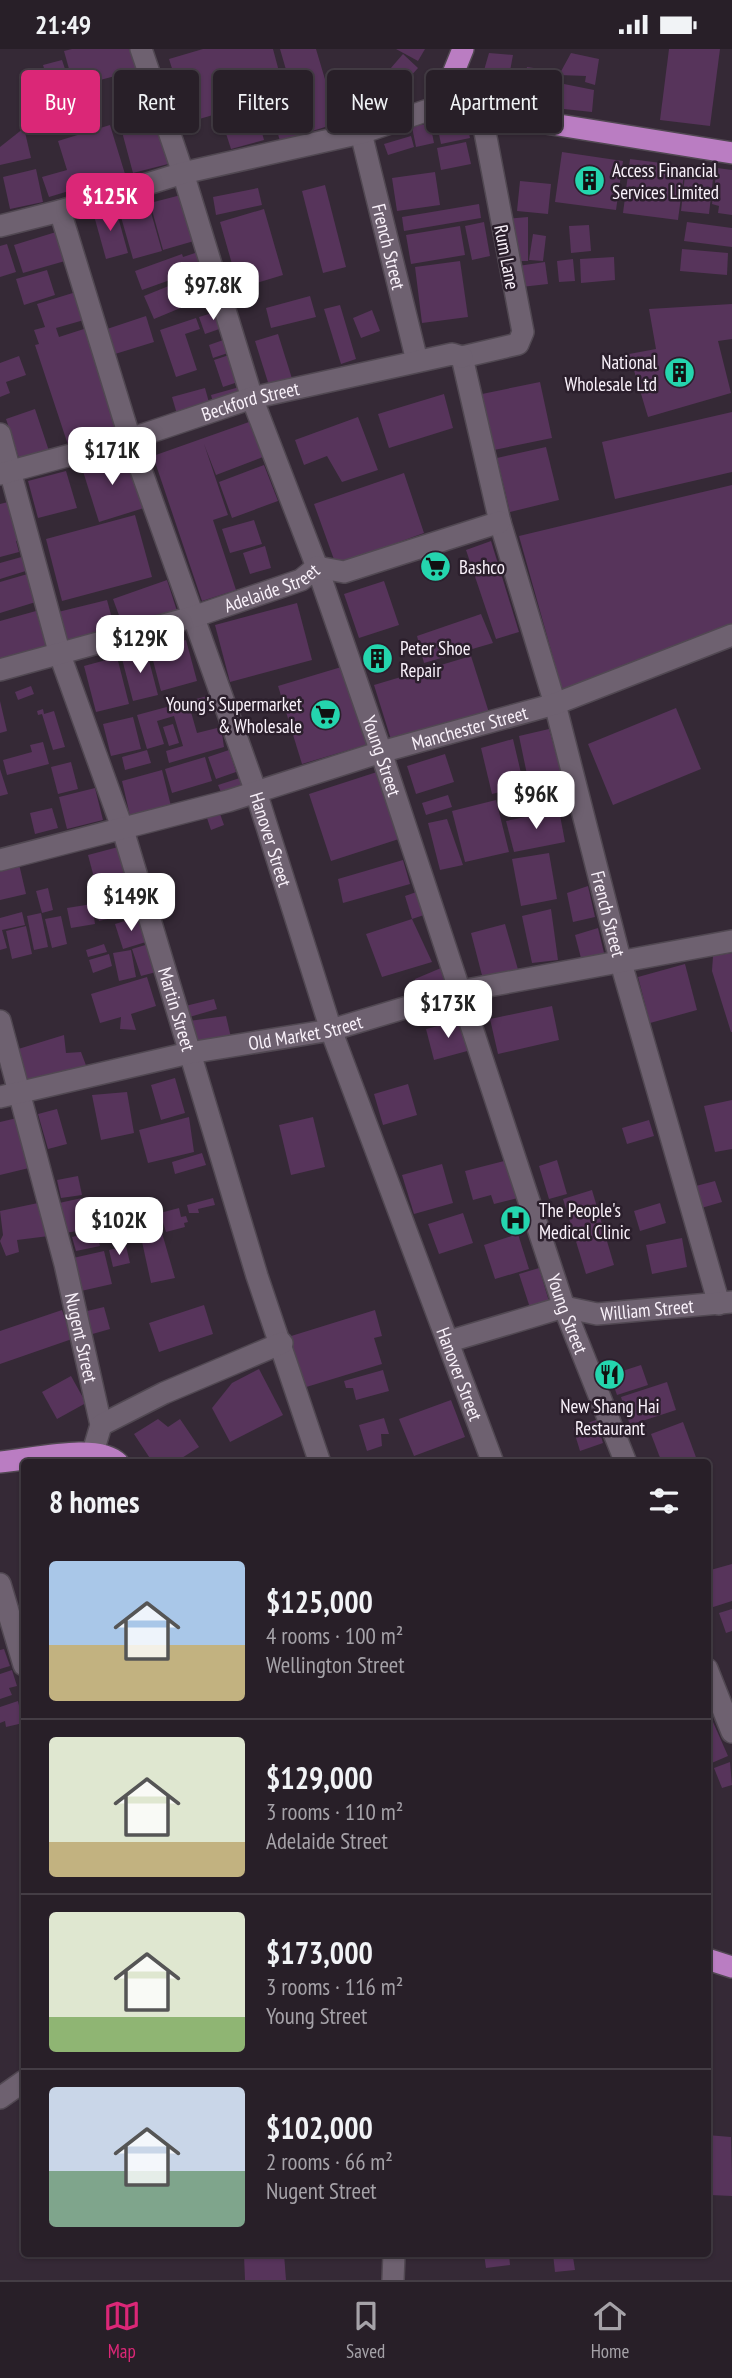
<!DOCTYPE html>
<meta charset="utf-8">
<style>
body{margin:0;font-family:"PT Sans Narrow",sans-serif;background:#342c34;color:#f1f3f6;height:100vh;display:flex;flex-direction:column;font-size:26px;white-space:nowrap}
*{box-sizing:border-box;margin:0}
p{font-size:23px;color:#a5a2a8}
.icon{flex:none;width:38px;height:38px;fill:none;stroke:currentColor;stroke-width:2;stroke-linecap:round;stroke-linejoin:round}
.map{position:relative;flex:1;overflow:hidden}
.side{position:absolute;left:21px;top:1410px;width:690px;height:798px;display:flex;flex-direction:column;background:#281f28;border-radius:7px;box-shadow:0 2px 5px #0004,0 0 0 2px #443d45}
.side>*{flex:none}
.guide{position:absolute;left:21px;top:21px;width:691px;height:63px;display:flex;gap:14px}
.price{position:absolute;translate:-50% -60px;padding:0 16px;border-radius:14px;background:#fff;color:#222;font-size:23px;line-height:46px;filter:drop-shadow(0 2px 4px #0008)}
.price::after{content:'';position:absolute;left:50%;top:42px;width:21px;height:16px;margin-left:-10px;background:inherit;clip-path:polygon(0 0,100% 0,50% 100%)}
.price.current{background:#db2777;color:#fff}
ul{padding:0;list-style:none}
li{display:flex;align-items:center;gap:21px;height:175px;padding:0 28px}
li+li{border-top:2px solid #443d45}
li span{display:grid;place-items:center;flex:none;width:196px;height:140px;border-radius:7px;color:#555}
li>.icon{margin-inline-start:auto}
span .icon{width:84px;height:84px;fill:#fffc;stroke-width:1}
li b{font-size:30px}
h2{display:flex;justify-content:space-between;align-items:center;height:84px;padding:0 28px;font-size:30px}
.chip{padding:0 24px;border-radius:7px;background:#281f28;box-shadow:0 2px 5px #0004,0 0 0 2px #443d45;font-size:24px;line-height:63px}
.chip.current{background:#db2777;color:#fff}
.status{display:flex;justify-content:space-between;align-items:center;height:49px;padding:0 35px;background:#281f28;direction:ltr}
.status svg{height:19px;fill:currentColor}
.tab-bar{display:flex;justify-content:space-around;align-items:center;height:98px;border-top:2px solid #443d45;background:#281f28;font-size:19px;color:#a5a2a8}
.tab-bar a{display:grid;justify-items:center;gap:4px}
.tab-bar .current{color:#db2777}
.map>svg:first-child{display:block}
.building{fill:#57345b}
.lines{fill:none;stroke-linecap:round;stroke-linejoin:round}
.minor-casing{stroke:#514852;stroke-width:24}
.major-casing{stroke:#514852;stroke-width:24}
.minor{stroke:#6e6170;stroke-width:21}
.major{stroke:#ba7dc2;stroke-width:21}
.labels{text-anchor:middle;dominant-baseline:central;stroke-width:5;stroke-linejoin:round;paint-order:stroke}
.poi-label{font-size:19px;fill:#f9f1fa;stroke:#2b1f2c;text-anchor:start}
.street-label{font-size:19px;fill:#f9f1fa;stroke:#2b1f2c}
</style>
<div class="status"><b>21:49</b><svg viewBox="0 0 49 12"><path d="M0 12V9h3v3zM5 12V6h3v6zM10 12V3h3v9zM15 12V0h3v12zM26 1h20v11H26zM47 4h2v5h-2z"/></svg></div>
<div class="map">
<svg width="732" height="2231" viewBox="0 0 732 2231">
<rect width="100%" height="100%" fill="#352936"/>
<g class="building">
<polygon points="72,0 140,0 145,19 74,38 64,2"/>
<polygon points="203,0 273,0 281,30 246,40 242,25 235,27 244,57 189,73 169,10"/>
<polygon points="280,0 316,0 338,74 280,92 264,38 289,31"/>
<polygon points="396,0 425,0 418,12"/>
<polygon points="669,0 720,0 710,77 660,71"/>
<polygon points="489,4 513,6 505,49 478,42"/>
<polygon points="571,4 599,10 595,36 585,33 586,27 559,26"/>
<polygon points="403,5 418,19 393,47 378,34"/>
<polygon points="62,11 68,29 49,35 43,16"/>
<polygon points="527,18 555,22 552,57 521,53"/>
<polygon points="564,35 594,41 592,63 564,60"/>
<polygon points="145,46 150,64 131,69 126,51"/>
<polygon points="256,62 264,91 231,100 222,72"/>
<polygon points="465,65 470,89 441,95 436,71"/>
<polygon points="156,70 168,115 133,124 121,79"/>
<polygon points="430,74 434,94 416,98 412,78"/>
<polygon points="110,76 125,125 49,148 42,128 67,121 58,92"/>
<polygon points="24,79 31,109 0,116 0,98"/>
<polygon points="411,87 414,98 388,106 384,95"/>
<polygon points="466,93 471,115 441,121 437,99"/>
<polygon points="562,103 623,112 616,161 555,153"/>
<polygon points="630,110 685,117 678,171 623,164"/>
<polygon points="686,117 714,121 709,165 681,162"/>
<polygon points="717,119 732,121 732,166 718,164 719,157 712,155"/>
<polygon points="36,120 43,153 10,160 3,128"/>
<polygon points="435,123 440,156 397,162 392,129"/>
<polygon points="520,132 551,135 548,165 517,162"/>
<polygon points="325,136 346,218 323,224 302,142"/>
<polygon points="258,139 262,156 216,166 213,148"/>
<polygon points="181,146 194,192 163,201 150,154"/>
<polygon points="148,153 162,202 133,210 119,161"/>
<polygon points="479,155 481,169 404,182 402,168"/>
<polygon points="115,157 128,204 106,210 93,163"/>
<polygon points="264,160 283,226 253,235 249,225 236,229 220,173"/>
<polygon points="528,168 528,212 515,212 506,170"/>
<polygon points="484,173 490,207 472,211 465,177"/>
<polygon points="687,173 732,179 732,198 684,192"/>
<polygon points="589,176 591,202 571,204 569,177"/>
<polygon points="460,177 465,206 411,215 406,186"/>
<polygon points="56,183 65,212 23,224 14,196"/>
<polygon points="533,185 546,187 543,212 529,211"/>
<polygon points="7,195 16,223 0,228 0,197"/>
<polygon points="682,200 728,204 727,226 680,222"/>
<polygon points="198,203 215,252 196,258 184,226 142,241 135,222 182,205 183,208"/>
<polygon points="614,208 615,231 581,234 580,210"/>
<polygon points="573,210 575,232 559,233 557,212"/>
<polygon points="460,212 468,268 422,274 415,218"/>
<polygon points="545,213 548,235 521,238 518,217"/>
<polygon points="47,221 55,246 24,256 16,230"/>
<polygon points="181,232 190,255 154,270 144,247"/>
<polygon points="76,243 84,271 56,279 59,288 87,279 122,385 70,402 35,296 39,295 34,281 45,278 37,255"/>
<polygon points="310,247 316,268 271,279 266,259"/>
<polygon points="732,255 732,290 718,292 731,344 648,368 629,305 656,300 649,260"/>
<polygon points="340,256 356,310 341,315 324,260"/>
<polygon points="222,261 228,277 205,285 199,268"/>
<polygon points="372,261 380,282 361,289 353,269"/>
<polygon points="146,267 154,293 115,305 107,280"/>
<polygon points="196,269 200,280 185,285 197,321 176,328 160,281"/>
<polygon points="278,285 294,336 271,343 255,292"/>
<polygon points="229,289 234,302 213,309 209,296"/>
<polygon points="232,305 241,332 223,338 214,311"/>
<polygon points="19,307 26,326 6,333 10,344 0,348 0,314"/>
<polygon points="540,333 552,389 494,401 482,345"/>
<polygon points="243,337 247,350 214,358 211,346"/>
<polygon points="205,339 210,357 177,365 172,348"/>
<polygon points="444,345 453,379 389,399 378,365"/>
<polygon points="35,360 49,402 20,412 6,370"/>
<polygon points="732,363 732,423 615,450 602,393"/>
<polygon points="358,368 378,421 342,433 327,407 304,416 295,391"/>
<polygon points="249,373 263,408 216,426 204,395 228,466 213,471 236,541 202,552 153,407"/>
<polygon points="546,398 559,451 510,463 497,409"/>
<polygon points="125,402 144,459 99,473 81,416"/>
<polygon points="264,416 278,452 232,469 219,433"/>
<polygon points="66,422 77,459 38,469 28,432"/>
<polygon points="404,424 424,484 336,516 314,455"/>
<polygon points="732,436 732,590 565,651 519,487"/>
<polygon points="8,453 19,491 16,492 19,503 0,508 0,455"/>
<polygon points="135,466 152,528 62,552 46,490"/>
<polygon points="254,471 262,495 230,504 222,480"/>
<polygon points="491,492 519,583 496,590 466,501"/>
<polygon points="265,497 271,519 250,525 243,504"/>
<polygon points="25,507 29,521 0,530 0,514"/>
<polygon points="31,524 39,552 0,564 0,533"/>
<polygon points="167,531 177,562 124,580 113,550"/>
<polygon points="384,532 399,576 359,589 344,545"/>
<polygon points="107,551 116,584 66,596 58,563"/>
<polygon points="297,554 312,611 230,633 215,576"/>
<polygon points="36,562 48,602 0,615 0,572"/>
<polygon points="481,565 493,594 424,614 417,587"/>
<polygon points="186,591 197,632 161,642 150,600"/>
<polygon points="146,600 158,646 133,652 121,606"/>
<polygon points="471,607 491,670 394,700 374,636"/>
<polygon points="117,608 129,655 96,663 84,617"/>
<polygon points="348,616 372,694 302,715 278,637"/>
<polygon points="31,637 34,645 18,651 15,643"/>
<polygon points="211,646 214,657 191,663 197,684 221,678 224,698 169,714 166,702 183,697 174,667 157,672 164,695 147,700 137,666"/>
<polygon points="0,652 7,682 0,684"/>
<polygon points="676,659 701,720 613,756 588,695"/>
<polygon points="43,660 44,665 54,662 65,698 53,701 42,665 38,666 37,662"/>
<polygon points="133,668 141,700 111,707 103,675"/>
<polygon points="173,675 179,694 169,697 163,678"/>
<polygon points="549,680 562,726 529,735 519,687"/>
<polygon points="513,690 524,737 492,745 481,699"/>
<polygon points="43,693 49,715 7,726 3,711 32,703 30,696"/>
<polygon points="147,701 151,714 125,721 122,708"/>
<polygon points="229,701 236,723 216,730 208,708"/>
<polygon points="445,705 454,733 416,745 407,717"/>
<polygon points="205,708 212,732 172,744 165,720"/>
<polygon points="71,713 78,740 58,745 51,718"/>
<polygon points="0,720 8,745 0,747"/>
<polygon points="162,721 172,761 131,771 122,732"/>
<polygon points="380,722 402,789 331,812 309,745"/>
<polygon points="243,728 247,739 223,748 218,736"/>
<polygon points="95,739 103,771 67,780 59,748"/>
<polygon points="448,746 452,758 426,766 422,754"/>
<polygon points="496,751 509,803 465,813 452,762"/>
<polygon points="52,759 58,779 35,785 30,764"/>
<polygon points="559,761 565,793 514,803 506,772"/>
<polygon points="219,762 224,776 211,781 206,766"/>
<polygon points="447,770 463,816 440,821 428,774"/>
<polygon points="122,797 130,832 97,840 88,806"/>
<polygon points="549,804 557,850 521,857 512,810"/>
<polygon points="403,811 410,835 343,854 338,830"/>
<polygon points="19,815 26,845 0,851 0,819"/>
<polygon points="588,837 595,868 573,873 567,844"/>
<polygon points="48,839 53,861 42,864 36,842"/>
<polygon points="422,841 430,864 412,870 405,847"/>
<polygon points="134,842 138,863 99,872 94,851"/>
<polygon points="92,855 95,875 71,879 67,859"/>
<polygon points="551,860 558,911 532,914 522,867"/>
<polygon points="22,863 25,876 2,881 7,899 0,901 0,869"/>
<polygon points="41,864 48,898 34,901 27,867"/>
<polygon points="61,867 67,895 52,899 45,870"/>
<polygon points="138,868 146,893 123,900 115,875"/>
<polygon points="412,870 432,913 382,928 366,885"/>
<polygon points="505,875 519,924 484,934 471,884"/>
<polygon points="26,877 32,905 12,910 6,882"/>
<polygon points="598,879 605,908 582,913 575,886"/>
<polygon points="152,894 160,922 141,927 132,900"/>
<polygon points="104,895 107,903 88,908 86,901"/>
<polygon points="131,901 136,928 119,932 113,904"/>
<polygon points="732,904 732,983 731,983 712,922 713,907"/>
<polygon points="109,905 112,917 93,924 89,911"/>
<polygon points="685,915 697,961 650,974 638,928"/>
<polygon points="441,919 451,946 422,954 415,930"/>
<polygon points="147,928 156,957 131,965 136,981 120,980 121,968 100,974 91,945"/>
<polygon points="214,950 217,960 186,969 181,958"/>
<polygon points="552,957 559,991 498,1005 490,970"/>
<polygon points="226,967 232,993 193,1000 189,972"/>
<polygon points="462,971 471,1001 434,1011 426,980"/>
<polygon points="64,986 66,1004 81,1003 87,1019 25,1039 15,1001"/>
<polygon points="175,1029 185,1064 161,1071 151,1036"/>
<polygon points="408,1035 417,1066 383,1076 374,1045"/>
<polygon points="127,1043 134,1084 101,1091 92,1046"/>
<polygon points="732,1051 732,1100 715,1103 704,1057"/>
<polygon points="57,1060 67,1095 48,1100 38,1065"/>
<polygon points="189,1068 194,1103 148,1114 139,1081"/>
<polygon points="313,1068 325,1118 291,1126 279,1076"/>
<polygon points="17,1069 29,1119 0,1126 0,1073"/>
<polygon points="649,1071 654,1087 627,1095 622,1079"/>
<polygon points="202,1104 206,1116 175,1125 172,1113"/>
<polygon points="508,1111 518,1149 494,1155 491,1146 473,1151 465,1122"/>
<polygon points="557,1111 567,1145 549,1150 539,1117"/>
<polygon points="442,1115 453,1154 414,1165 402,1126"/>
<polygon points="78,1127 82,1146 61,1149 57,1131"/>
<polygon points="715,1132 722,1153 698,1160 692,1138"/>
<polygon points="592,1141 614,1216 586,1225 563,1150"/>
<polygon points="82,1149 84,1161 90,1161 95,1179 65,1184 59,1154"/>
<polygon points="213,1149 215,1156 198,1160 199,1164 189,1164 187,1156"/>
<polygon points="38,1154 49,1187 17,1191 19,1203 6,1207 0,1192 3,1186 0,1162"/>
<polygon points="660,1154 666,1174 640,1182 634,1162"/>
<polygon points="179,1159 181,1168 186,1167 188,1173 184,1174 185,1178 166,1183 160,1164"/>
<polygon points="521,1159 527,1180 511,1185 505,1163"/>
<polygon points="463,1164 473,1194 439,1205 428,1175"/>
<polygon points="96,1182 100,1197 76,1202 72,1188"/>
<polygon points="162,1184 175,1229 151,1234 141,1188"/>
<polygon points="518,1185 529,1220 495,1230 484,1196"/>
<polygon points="682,1189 687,1218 652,1225 646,1196"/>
<polygon points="126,1197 130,1214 113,1218 109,1201"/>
<polygon points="104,1202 112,1235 81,1242 73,1209"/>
<polygon points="539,1219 551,1259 532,1265 519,1225"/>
<polygon points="204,1256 213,1285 159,1303 149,1274"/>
<polygon points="104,1258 110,1280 89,1286 83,1263"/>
<polygon points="62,1261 72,1290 0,1315 0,1282"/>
<polygon points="375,1261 382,1287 374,1289 382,1315 303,1339 288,1288"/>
<polygon points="641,1316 648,1336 617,1346 610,1326"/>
<polygon points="259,1320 283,1366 230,1393 212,1359 232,1334"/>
<polygon points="383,1321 389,1342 356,1351 353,1339 346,1339 344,1332"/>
<polygon points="71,1327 86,1354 57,1370 42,1343"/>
<polygon points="667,1333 676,1361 630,1376 621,1348"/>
<polygon points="451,1351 465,1388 414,1407 399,1370"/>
<polygon points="384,1369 389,1385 381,1385 382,1397 367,1402 359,1376"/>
<polygon points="158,1370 168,1378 180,1370 199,1398 174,1414 153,1414 134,1385"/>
<polygon points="596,1371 603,1394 580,1402 573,1379"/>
<polygon points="683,1373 697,1411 662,1414 651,1385"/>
<polygon points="732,1515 732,1552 707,1560 707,1522"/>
<polygon points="732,1560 732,1582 726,1584 719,1564"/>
<polygon points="4,1600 10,1617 0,1620 0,1601"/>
<polygon points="12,1621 17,1637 9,1639 12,1646 0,1650 0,1625"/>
<polygon points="18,1652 23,1674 6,1678 5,1672 0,1674 0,1658"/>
<polygon points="713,1673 728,1707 707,1716 707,1675"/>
<polygon points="730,1713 732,1736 722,1739 714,1719"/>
<polygon points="707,2086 731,2088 732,2126 732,2147 710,2146 712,2184 707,2185"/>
<polygon points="284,2205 286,2231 245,2231 244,2206"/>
<polygon points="484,2205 509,2205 510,2216 486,2219"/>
<polygon points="553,2205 582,2205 582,2206 573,2208 575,2221 555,2223"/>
</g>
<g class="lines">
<defs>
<g id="minor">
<path id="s1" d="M141,0L183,124L252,349L317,518L381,703L564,1258L626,1414"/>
<path id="s2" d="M361,84L417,312"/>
<path id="s3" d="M60,162L130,390L256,743L331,981L493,1414"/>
<polyline points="0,177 60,162 183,124 361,84 440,57"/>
<path id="s4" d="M462,308L500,473L555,655L621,914L719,1255"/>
<polyline points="462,308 518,295 523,283 481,62"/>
<path id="s5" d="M0,385L60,606L123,781L257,1227L320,1414"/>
<path id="s6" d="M0,425L130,390L252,349L452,305L462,308"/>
<path id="s7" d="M0,621L196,567L301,531L317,518L344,523L500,473"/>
<path id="s8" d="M0,811L228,752L381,703L555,655L732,586"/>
<path id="s9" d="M0,972L65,1215L101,1376L93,1403"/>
<path id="s10" d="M0,1048L189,1004L331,981L461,942L732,892"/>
<path id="s11" d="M450,1292L564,1258L597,1265L732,1253"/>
<polyline points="101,1376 164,1344 282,1294"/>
<polyline points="0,1535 24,1616"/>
<polyline points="707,1620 732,1683"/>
<polyline points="0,2049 24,2032"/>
<polyline points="393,2231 394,2205"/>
</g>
<g id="major">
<polyline points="463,0 440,57 732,104"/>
<path d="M0,1413C30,1411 97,1393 118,1414"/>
<polyline points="707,1910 732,1918"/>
</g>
</defs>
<use href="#minor" class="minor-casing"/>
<use href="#major" class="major-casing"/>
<use href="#minor" class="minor"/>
<use href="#major" class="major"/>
</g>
<defs>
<symbol id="building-disc" viewBox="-11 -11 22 22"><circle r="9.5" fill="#24d5ae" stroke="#2b1f2c"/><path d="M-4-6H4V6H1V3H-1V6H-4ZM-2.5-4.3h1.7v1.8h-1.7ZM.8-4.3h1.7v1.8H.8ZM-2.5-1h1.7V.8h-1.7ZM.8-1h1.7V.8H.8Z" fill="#111"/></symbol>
<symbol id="supermarket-disc" viewBox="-11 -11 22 22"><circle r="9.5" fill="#24d5ae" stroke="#2b1f2c"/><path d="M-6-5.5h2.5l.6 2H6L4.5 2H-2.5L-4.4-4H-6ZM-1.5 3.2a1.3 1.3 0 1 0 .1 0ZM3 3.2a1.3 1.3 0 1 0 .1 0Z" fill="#111"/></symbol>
<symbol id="hospital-disc" viewBox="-11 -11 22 22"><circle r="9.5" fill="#24d5ae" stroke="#2b1f2c"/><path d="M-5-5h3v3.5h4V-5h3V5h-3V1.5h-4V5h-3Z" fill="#111"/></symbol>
<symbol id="restaurant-disc" viewBox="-11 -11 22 22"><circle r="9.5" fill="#24d5ae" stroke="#2b1f2c"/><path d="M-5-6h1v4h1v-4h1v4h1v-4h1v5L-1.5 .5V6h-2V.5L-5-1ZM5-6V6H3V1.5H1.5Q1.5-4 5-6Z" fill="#111"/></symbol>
</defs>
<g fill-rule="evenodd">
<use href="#building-disc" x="572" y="114" width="35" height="35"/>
<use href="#building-disc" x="662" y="306" width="35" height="35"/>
<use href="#supermarket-disc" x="418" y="500" width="35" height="35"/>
<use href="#building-disc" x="360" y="592" width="35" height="35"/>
<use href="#supermarket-disc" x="308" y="648" width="35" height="35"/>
<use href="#hospital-disc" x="498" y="1154" width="35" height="35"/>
<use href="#restaurant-disc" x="592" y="1308" width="35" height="35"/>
</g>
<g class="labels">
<g class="poi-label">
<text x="612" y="121">Access Financial<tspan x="612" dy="22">Services Limited</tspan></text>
<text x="657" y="313" text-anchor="end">National<tspan x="657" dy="22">Wholesale Ltd</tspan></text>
<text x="459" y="518">Bashco</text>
<text x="400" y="599">Peter Shoe<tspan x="400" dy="22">Repair</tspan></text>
<text x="302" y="655" text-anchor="end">Young's Supermarket<tspan x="302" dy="22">&amp; Wholesale</tspan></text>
<text x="539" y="1161">The People's<tspan x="539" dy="22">Medical Clinic</tspan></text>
<text x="610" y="1357" text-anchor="middle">New Shang Hai<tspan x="610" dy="22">Restaurant</tspan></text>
</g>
<g class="street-label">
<text stroke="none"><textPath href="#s2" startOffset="117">French Street</textPath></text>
<text transform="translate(507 208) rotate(79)">Rum Lane</text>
<text stroke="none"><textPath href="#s6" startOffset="261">Beckford Street</textPath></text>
<text stroke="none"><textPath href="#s7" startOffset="284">Adelaide Street</textPath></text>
<text stroke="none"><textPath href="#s8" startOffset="488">Manchester Street</textPath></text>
<text stroke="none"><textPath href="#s1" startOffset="747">Young Street</textPath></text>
<text stroke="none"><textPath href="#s3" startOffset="663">Hanover Street</textPath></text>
<text stroke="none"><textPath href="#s4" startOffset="576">French Street</textPath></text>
<text stroke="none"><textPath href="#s5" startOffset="602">Martin Street</textPath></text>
<text stroke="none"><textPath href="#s10" startOffset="312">Old Market Street</textPath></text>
<text stroke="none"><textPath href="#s11" startOffset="203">William Street</textPath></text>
<text stroke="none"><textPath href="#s1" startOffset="1335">Young Street</textPath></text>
<text stroke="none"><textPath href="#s9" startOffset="327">Nugent Street</textPath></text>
<text stroke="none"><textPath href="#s3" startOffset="1230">Hanover Street</textPath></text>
</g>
</g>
</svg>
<b class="price current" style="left:110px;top:184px">$125K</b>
<b class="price" style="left:213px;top:273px">$97.8K</b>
<b class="price" style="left:112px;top:438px">$171K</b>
<b class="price" style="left:140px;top:626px">$129K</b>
<b class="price" style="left:536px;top:782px">$96K</b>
<b class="price" style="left:131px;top:884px">$149K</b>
<b class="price" style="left:448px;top:991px">$173K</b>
<b class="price" style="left:119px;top:1208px">$102K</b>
<div class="guide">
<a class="chip current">Buy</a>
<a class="chip">Rent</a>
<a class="chip">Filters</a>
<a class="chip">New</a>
<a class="chip">Apartment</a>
</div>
<section class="side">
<h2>8 homes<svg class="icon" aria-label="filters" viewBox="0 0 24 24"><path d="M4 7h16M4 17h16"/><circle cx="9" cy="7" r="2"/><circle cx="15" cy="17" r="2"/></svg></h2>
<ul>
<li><span style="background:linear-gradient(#a9c7e8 60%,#c2b280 0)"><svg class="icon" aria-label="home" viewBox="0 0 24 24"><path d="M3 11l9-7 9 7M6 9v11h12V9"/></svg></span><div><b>$125,000</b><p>4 rooms · 100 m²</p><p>Wellington Street</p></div></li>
<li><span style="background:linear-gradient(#dfe7d0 75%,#c2b280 0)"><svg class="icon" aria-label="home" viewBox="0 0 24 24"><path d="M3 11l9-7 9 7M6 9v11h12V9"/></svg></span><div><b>$129,000</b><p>3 rooms · 110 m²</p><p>Adelaide Street</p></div></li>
<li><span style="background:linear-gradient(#dfe7d0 75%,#8fb573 0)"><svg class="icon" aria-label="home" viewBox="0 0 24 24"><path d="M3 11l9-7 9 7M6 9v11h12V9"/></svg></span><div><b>$173,000</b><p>3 rooms · 116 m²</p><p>Young Street</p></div></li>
<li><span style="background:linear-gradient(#c9d6e8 60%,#7fa58c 0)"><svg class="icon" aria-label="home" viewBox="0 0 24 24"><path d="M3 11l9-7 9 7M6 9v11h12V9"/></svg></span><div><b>$102,000</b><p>2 rooms · 66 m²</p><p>Nugent Street</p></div></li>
</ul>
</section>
</div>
<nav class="tab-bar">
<a class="current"><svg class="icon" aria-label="map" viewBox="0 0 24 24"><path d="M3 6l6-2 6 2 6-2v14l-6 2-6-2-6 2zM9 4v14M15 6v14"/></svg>Map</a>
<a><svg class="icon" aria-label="saved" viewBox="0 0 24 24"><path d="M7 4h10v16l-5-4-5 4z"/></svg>Saved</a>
<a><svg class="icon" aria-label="home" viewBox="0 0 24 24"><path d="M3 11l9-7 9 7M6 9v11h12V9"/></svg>Home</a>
</nav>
